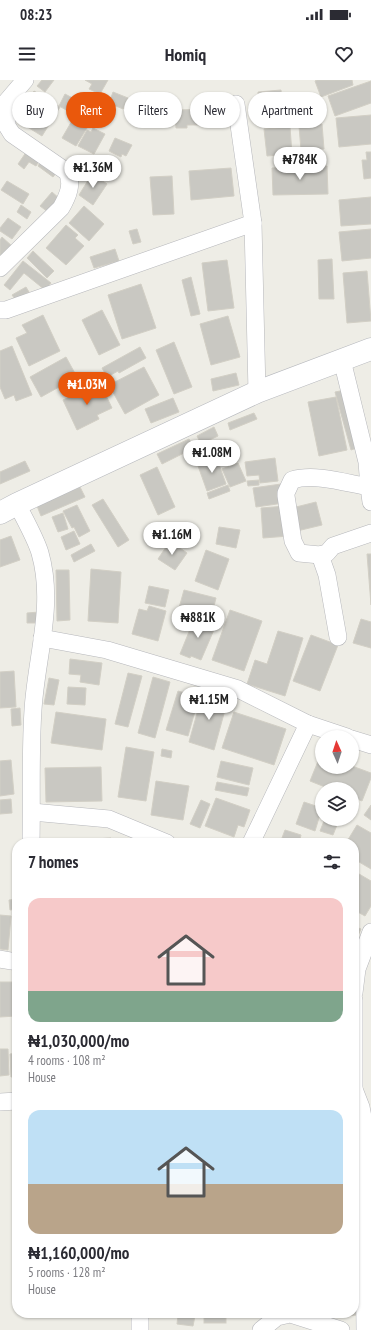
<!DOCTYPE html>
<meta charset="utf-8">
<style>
body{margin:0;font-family:"PT Sans Narrow",sans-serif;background:#f2f2f3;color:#2b2b33;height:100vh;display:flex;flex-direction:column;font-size:15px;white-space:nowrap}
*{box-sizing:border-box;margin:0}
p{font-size:13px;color:#7c7c81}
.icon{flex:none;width:22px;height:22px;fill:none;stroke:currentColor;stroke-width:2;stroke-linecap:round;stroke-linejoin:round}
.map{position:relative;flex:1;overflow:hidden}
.details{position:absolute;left:12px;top:758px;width:347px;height:480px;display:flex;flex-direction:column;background:#fff;border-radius:16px;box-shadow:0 1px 3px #0004}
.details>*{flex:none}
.top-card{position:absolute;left:12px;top:12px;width:347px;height:36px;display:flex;gap:8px}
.needle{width:26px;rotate:357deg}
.tools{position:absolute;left:315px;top:650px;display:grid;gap:8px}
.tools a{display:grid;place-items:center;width:44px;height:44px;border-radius:50%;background:#fff;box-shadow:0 1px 3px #0004;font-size:20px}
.price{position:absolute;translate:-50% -34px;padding:0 9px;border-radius:14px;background:#fff;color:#222;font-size:13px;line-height:26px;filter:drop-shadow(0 1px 2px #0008)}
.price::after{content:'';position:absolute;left:50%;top:24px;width:12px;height:9px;margin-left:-6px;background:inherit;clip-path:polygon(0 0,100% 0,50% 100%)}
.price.current{background:#ea580c;color:#fff}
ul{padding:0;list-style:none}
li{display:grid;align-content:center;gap:8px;height:212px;padding:0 16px}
li span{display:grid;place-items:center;height:124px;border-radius:12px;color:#555}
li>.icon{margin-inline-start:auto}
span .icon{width:72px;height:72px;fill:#fffc;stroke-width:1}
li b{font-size:17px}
h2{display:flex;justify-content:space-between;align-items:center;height:48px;padding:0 16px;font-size:17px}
.chip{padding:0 14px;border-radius:18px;background:#fff;box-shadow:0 1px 3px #0004;font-size:14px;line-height:36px}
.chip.current{background:#ea580c;color:#fff}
.status{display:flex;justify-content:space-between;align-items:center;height:28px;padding:0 20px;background:#fff;direction:ltr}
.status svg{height:11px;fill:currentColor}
header{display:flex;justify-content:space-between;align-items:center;height:52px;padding:0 16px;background:#fff;font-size:18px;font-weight:700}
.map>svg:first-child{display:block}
.building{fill:#c9c8c2;stroke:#d2cfc5}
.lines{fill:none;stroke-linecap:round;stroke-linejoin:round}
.street-casing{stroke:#b6b7bb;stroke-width:18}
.secondary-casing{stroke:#b7b9be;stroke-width:23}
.street{stroke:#fff;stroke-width:17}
.secondary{stroke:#fff;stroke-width:22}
</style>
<div class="status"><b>08:23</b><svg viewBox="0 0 49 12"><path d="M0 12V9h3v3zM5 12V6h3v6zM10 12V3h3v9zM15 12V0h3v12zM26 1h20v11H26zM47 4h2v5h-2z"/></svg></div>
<header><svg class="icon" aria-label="menu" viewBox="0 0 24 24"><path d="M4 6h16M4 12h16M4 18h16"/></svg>Homiq<svg class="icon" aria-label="heart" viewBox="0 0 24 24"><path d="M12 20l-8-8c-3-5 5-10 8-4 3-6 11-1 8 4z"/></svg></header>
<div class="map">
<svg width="371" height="1250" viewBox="0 0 371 1250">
<rect width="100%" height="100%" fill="#eeede6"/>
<g class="building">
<polygon points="42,0 54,0 45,12 37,6"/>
<polygon points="85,0 108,0 100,14 89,9 92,4"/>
<polygon points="317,0 352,0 353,5 321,17 315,1"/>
<polygon points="371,1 371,23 335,36 328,16"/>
<polygon points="281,10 282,22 259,24 258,12"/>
<polygon points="34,11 60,27 42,56 16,40"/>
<polygon points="113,12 128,18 123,29 109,23"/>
<polygon points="65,14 101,33 94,45 59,26"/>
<polygon points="217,29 217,45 187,45 187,48 176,48 175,30"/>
<polygon points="371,35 371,64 339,67 336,38"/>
<polygon points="73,39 87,48 76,66 62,58"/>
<polygon points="322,44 324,69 301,70 299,46"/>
<polygon points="290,47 292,74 267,76 264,49"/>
<polygon points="93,48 105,54 94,74 78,66 87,50 91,52"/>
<polygon points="115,58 132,65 126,76 122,74 121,77 109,71"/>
<polygon points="27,71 40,80 36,86 29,82 24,89 18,84"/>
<polygon points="366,72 371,72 371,98 364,99 362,80 367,80"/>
<polygon points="41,81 57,92 53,97 38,86"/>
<polygon points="327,86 328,114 273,115 272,88"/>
<polygon points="231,88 234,116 191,120 189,91"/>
<polygon points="92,94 107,104 93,125 79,115"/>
<polygon points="172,96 174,134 153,135 150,97"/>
<polygon points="7,101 29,114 23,124 1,110"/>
<polygon points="52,112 60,119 48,132 40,126"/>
<polygon points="371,117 371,144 341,146 339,120"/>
<polygon points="21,125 31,132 27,139 17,132"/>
<polygon points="84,126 104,144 89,161 69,143"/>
<polygon points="8,138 21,147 12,159 0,151 0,148"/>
<polygon points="66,145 78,155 75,158 84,166 66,185 46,168"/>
<polygon points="137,149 141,162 133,164 129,151"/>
<polygon points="371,149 371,178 342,181 339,152"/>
<polygon points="2,157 13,167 0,181 0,160"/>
<polygon points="115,169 119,181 94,188 90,177"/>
<polygon points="33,171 54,191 47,198 27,178"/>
<polygon points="332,179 334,219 319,219 318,180"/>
<polygon points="227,180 234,228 208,231 202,183"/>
<polygon points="23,181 51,203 45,210 24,193 10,210 4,205"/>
<polygon points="367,191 371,241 347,243 343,193"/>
<polygon points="191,197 200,234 191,236 182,200"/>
<polygon points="141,204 156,248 122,259 108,215"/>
<polygon points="26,207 29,212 15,219 12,215"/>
<polygon points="102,230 120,265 99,275 82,240"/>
<polygon points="43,235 60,271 29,286 16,258 27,253 22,245"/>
<polygon points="228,236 240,277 211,285 200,244"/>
<polygon points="174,262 192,307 174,314 156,270"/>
<polygon points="12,266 32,315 16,321 14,315 5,319 0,307 0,271"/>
<polygon points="140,267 146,278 119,293 118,291 107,297 102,288"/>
<polygon points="66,277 77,297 41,317 30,297"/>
<polygon points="144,287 159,315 125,334 109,305"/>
<polygon points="236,293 239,305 213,311 211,299"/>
<polygon points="100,303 112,328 97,335 99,339 77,350 63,320"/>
<polygon points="345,310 360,367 351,370 335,312"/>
<polygon points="336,317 347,370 319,376 308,322"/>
<polygon points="173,318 179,332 151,343 145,329"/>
<polygon points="254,333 257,339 230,350 228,343"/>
<polygon points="214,347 218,356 201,364 197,356"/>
<polygon points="189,359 194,368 162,384 157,374"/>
<polygon points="216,376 226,404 207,411 197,383"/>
<polygon points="275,378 278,401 260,403 259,395 247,396 245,382"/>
<polygon points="25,381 30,391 0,404 0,392"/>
<polygon points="238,383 246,401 230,407 222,389"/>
<polygon points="157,387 175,427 158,435 140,395"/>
<polygon points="259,400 259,405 248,406 247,401"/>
<polygon points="281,404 284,423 256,427 253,408"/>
<polygon points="228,405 230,411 209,419 207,413"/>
<polygon points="80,407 85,417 41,436 37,426"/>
<polygon points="103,419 129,460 118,467 92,425"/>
<polygon points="316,422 322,445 297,451 292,428"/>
<polygon points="77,425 90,451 79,457 74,447 72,448 63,431"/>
<polygon points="286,426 289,456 263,458 261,428"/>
<polygon points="63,433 68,449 58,452 52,437"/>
<polygon points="219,447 240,450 236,468 216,464"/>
<polygon points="74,451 80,464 66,470 61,457"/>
<polygon points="11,456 20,480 0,487 0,460"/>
<polygon points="170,461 187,473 175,490 158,479"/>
<polygon points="91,464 95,471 74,482 71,475"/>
<polygon points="206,470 229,479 218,510 195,501"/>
<polygon points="367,474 371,474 371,525"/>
<polygon points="91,489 121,492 118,543 88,541"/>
<polygon points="56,490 69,490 70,540 57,541"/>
<polygon points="149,506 169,510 165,527 145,523"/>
<polygon points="184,510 216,518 213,530 206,528 206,531 202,530 201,534 179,528"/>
<polygon points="149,526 166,531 158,561 132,554 139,529 147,531"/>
<polygon points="230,530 262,541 244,591 212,580"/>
<polygon points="39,532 40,543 27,543 27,533"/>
<polygon points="195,537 216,545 201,580 191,576 190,578 180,574"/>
<polygon points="361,539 371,542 371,568 353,563"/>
<polygon points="278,551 303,558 285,616 247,604 255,580 267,584"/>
<polygon points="311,555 338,565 320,611 293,601"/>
<polygon points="70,579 102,583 99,605 80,602 81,595 69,594"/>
<polygon points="14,591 16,627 0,628 0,592"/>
<polygon points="128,593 142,596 128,647 115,644"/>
<polygon points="153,597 170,602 155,658 138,653"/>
<polygon points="49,598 59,600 54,625 44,624"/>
<polygon points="68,607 86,608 85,625 67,624"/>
<polygon points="178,611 199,617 188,656 166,650"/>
<polygon points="203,612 228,619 214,670 189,662"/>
<polygon points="20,628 21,645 12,646 11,629"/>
<polygon points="56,632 106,639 102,670 51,663"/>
<polygon points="234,632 286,649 274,685 222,668"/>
<polygon points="126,667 154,672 146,721 118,717"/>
<polygon points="162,669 172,671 171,678 161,676"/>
<polygon points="321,674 322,674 322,687 352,687 352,686 371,693 371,698 362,721 352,717 352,709 330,709 310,701"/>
<polygon points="11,680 14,714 0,716 0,681"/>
<polygon points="221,681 253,688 249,705 217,697"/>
<polygon points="101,687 102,721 46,722 45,688"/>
<polygon points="156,701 189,706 183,740 151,735"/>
<polygon points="217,702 249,708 247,716 215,710"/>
<polygon points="216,718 250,730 244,747 238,745 234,757 205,746"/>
<polygon points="11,719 12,733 0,734 0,720"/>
<polygon points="201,720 210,724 200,748 190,744"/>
<polygon points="304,722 322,728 315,751 296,744"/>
<polygon points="371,725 371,740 364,735"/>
<polygon points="324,741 337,745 333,755 320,751"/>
<polygon points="357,745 371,753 371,789 354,779 354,763 346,763"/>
<polygon points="285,750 301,755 300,759 312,763 280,763"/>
<polygon points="111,758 111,763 94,763 94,759"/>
<polygon points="354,791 371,801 371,826 365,836 354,830"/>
<polygon points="17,819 17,829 10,830 9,820"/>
<polygon points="0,835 11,836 8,870 0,869"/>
<polygon points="354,846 361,849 354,864"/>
<polygon points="0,902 17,902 17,936 0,937"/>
<polygon points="0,969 8,969 9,995 0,996"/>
<polygon points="17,973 17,997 11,997 10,974"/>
<polygon points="15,1158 17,1158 17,1189 16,1189"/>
<polygon points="14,1198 17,1198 17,1225 15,1225"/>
<polygon points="354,1199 356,1199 358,1235 341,1236 341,1233 354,1233"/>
<rect x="204" y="1233" width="22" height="10"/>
<polygon points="178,1235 195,1236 193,1246 177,1244"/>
</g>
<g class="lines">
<defs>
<g id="street">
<polyline points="236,24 253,143 257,312"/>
<path d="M0,188L61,128C68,116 73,104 67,92L12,54L7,46V21L25,0"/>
<polyline points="0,230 6,230 253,143"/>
<polyline points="342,280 367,382 369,407"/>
<path d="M371,422L369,407C346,403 315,393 292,400L286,413V416L293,461L299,473L320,475L327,473L333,466L371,453"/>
<path d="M17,424C24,438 36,459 40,473C55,525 36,578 33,630C30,674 32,719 31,763"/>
<polyline points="320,475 327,495 338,557"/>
<polyline points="42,558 107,570 238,609 308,644 347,657"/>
<polyline points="352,659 371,665"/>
<polyline points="32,732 109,739 167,763"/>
<polyline points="251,763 308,644"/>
<polyline points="0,879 17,882"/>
<polyline points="354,913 357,889 371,852"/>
<polyline points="354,920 354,1007"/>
<polyline points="354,1009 361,1027 367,1057 364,1147 365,1250"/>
<polyline points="0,1022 17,1021"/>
<polyline points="140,1250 140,1233"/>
<polyline points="261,1250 277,1237 290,1234 341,1250"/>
</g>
<polyline id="secondary" points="0,433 17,424 257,312 371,269"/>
</defs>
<use href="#street" class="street-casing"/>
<use href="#secondary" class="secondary-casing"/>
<use href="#street" class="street"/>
<use href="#secondary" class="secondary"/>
</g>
</svg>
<div class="tools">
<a><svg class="needle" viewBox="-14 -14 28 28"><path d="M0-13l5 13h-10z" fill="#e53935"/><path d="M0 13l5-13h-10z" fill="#7c7c81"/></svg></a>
<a><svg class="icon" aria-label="layers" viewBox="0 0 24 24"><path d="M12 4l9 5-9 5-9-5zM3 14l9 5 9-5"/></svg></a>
</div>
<b class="price" style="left:300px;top:101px">₦784K</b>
<b class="price" style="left:93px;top:109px">₦1.36M</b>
<b class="price current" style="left:87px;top:326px">₦1.03M</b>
<b class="price" style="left:212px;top:394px">₦1.08M</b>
<b class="price" style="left:172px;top:476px">₦1.16M</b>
<b class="price" style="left:198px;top:559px">₦881K</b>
<b class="price" style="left:209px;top:641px">₦1.15M</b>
<div class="top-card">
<a class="chip">Buy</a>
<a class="chip current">Rent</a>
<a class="chip">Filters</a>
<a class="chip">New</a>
<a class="chip">Apartment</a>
</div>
<section class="details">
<h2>7 homes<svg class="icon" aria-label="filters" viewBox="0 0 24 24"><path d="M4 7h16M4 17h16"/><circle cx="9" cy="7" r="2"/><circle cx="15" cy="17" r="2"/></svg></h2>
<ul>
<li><span style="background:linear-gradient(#f6c9c9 75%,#7fa58c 0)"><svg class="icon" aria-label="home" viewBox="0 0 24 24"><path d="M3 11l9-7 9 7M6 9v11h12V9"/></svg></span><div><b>₦1,030,000/mo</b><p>4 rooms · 108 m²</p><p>House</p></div></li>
<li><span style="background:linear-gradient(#bfe0f5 60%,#b9a48a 0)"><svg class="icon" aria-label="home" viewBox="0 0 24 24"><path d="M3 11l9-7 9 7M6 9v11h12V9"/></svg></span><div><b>₦1,160,000/mo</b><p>5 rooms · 128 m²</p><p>House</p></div></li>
</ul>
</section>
</div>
